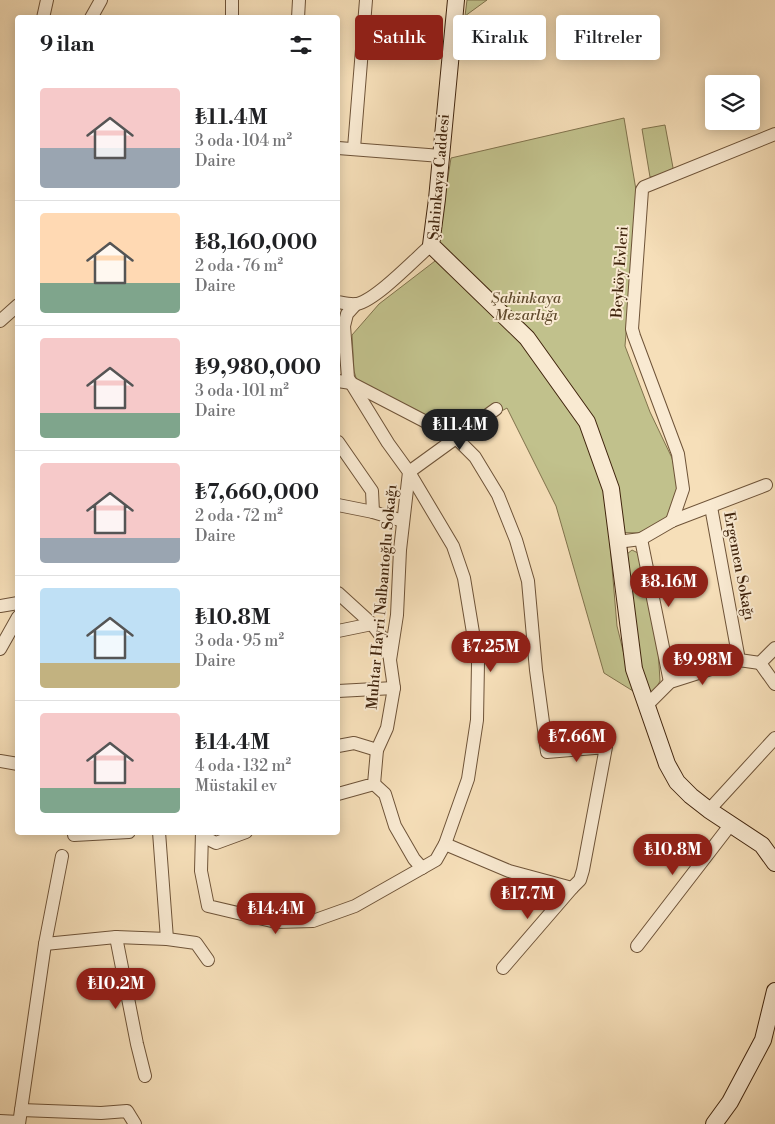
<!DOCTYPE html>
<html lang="tr">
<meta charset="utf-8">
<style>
body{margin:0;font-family:"Libre Bodoni",serif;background:#f6f6f6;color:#202124;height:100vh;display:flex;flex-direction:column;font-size:19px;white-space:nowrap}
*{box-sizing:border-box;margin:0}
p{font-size:16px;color:#757577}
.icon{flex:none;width:28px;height:28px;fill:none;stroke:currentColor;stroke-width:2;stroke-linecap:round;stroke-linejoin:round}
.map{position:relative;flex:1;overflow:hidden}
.drawer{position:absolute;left:15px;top:15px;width:325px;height:820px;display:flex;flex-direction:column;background:#fff;border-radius:5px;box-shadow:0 2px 12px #0003}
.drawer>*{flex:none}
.hud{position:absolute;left:355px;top:15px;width:345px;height:45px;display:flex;gap:10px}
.controls{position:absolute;left:705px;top:75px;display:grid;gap:10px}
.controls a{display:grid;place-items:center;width:55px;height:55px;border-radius:5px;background:#fff;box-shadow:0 2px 12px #0003;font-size:25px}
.price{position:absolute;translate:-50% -42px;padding:0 11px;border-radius:18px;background:#8f2418;color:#fff;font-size:16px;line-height:32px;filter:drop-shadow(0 1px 2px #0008)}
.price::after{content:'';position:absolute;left:50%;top:30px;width:15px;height:11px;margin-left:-8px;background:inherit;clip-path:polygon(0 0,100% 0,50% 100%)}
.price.current{background:#222;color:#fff}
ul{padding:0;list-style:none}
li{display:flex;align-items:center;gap:15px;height:125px;padding:0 25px}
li+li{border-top:1px solid #e0e0e0}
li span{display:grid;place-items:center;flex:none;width:140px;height:100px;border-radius:5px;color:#555}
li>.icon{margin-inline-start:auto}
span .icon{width:60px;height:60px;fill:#fffc;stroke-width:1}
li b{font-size:21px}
h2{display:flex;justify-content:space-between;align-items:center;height:60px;padding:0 25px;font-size:21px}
.tag{padding:0 18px;border-radius:5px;background:#fff;box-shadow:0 2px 12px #0003;font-size:18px;line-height:45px}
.tag.current{background:#8f2418;color:#fff}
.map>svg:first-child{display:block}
.green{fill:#c1c18c;stroke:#80724c}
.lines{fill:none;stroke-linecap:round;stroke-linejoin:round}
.street-casing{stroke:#6e5338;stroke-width:14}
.secondary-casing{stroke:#40240d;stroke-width:18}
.street{stroke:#f9ead2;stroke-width:12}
.secondary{stroke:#f9ead2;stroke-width:16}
.labels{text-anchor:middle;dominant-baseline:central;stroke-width:4;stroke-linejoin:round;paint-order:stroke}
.street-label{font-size:15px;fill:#40240d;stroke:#f9ead2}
.park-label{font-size:15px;font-style:italic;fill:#604b2d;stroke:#f9ead2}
</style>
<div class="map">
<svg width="775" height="1124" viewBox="0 0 775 1124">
<rect width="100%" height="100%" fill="#f6dfb9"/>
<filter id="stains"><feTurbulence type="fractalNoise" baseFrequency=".004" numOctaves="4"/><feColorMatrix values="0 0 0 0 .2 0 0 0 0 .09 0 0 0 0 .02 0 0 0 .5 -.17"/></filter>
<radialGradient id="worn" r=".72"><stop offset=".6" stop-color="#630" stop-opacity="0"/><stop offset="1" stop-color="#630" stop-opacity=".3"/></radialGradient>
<g class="green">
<polygon points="467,0 487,0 465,16"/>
<polygon points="624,118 637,196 625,346 650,412 672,458 679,488 672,509 664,521 638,533 609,532 617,626 633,691 604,673 556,506 507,408 455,437 357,381 354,371 352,335 379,304 435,261 451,158"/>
<polygon points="665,125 674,173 650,177 642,129"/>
<polygon points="632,550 638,553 657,631 660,681 652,696 645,682 631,612 627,554"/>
</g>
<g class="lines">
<defs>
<g id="street">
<polyline points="43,18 47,0"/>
<polyline points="91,18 101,0"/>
<polyline points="232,18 232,0"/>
<polyline points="298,18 299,0"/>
<polyline points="338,148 441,156"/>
<polyline points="354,148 366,0"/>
<path d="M338,302C343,303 351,305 357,304C376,300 415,259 431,245"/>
<polyline points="0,321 18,305"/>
<polyline points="338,381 351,383 455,437 475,457 498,495 516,540 528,581 536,670 547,752 606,747 583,870 580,880 572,888 509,871 445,844"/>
<polyline points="338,442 372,491 373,512"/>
<polyline points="338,505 373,512 403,521"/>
<polyline points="711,507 739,660"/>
<polyline points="672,521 683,489 678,454 634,336 632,329 642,190 644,187 775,134"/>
<polyline points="641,539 670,682"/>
<polyline points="617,542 641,539 672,521 766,485"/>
<polyline points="338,593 372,624 381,636 390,658"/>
<polyline points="0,606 18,603"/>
<polyline points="338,631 372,624"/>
<polyline points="0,649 18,617"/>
<polyline points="760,663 775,684"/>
<polyline points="760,663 775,648"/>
<polyline points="338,691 394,688"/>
<polyline points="647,705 670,682 739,660 760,663"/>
<polyline points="338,746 354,743 377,750"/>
<polyline points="0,761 18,764"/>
<polyline points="374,784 385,794 395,826 414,859 422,868"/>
<polyline points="338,794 374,784 377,750 387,728 394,688 390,660 397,615 400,550 409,472 388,443 348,378 344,326 347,314 356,304"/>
<polyline points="709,810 775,738"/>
<polyline points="202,832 201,871 208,906 276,922 313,921 355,906 422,868 436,860 445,844 468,779 477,720 478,663 464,578 453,546 409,472 496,409"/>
<polyline points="202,832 208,839 216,843 246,832"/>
<polyline points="74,835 129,832"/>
<polyline points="116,937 137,1044 145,1076"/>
<polyline points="167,939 196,943 208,960"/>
<polyline points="45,944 116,937 167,939 159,832"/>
<polyline points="637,946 731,824"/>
<polyline points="503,968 572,888"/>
<polyline points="21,1110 101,1113 127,1111 135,1124"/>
<polyline points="0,1121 19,1122"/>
<polyline points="19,1124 45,944 62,856"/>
</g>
<g id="secondary">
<polyline points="456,0 437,199 431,245 527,338 587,422 611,489 634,669 667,764 677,782 691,796 709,810 762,845 775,863"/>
<polyline points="714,1124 730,1102 763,1040 775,991"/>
</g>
</defs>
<use href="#street" class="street-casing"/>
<use href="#secondary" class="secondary-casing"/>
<use href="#street" class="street"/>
<use href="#secondary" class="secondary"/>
</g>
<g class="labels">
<g class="street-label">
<text transform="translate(439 177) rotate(-85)">Şahinkaya Caddesi</text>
<text transform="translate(620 272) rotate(-86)">Beyköy Evleri</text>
<text transform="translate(739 566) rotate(79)">Ergemen Sokağı</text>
<text transform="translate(382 597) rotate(-85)">Muhtar Hayri Nalbantoğlu Sokağı</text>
</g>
<g class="park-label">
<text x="526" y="298">Şahinkaya<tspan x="526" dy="17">Mezarlığı</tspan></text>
</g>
</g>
<rect width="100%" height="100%" filter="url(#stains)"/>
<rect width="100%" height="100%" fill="url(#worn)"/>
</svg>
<div class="controls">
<a><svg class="icon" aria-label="layers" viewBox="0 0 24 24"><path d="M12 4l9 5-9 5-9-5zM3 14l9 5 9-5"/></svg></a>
</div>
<b class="price current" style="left:460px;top:451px">₺11.4M</b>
<b class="price" style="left:669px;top:608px">₺8.16M</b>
<b class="price" style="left:491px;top:673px">₺7.25M</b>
<b class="price" style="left:703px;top:686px">₺9.98M</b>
<b class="price" style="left:577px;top:763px">₺7.66M</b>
<b class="price" style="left:673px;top:876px">₺10.8M</b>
<b class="price" style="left:528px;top:920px">₺17.7M</b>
<b class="price" style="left:276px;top:935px">₺14.4M</b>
<b class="price" style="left:116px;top:1010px">₺10.2M</b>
<div class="hud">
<a class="tag current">Satılık</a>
<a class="tag">Kiralık</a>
<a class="tag">Filtreler</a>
</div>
<section class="drawer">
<h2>9 ilan<svg class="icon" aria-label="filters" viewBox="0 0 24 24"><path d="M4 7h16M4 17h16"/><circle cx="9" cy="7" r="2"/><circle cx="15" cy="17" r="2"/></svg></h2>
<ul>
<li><span style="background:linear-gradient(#f6c9c9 60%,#9aa5b1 0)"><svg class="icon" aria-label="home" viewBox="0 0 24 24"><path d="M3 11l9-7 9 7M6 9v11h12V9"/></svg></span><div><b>₺11.4M</b><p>3 oda · 104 m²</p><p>Daire</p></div></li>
<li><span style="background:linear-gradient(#ffd9b3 70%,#7fa58c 0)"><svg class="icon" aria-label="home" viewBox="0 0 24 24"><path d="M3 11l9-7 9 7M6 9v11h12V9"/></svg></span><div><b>₺8,160,000</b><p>2 oda · 76 m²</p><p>Daire</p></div></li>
<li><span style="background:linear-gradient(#f6c9c9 75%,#7fa58c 0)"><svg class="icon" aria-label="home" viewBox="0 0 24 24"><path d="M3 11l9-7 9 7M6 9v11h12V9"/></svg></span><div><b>₺9,980,000</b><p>3 oda · 101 m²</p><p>Daire</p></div></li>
<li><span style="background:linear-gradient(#f6c9c9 75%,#9aa5b1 0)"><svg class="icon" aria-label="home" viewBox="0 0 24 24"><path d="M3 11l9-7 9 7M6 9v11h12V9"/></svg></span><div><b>₺7,660,000</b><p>2 oda · 72 m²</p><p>Daire</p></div></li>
<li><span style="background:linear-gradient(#bfe0f5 75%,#c2b280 0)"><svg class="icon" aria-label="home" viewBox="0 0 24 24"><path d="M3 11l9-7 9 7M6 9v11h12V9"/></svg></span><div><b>₺10.8M</b><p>3 oda · 95 m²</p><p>Daire</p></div></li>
<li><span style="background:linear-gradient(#f6c9c9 75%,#7fa58c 0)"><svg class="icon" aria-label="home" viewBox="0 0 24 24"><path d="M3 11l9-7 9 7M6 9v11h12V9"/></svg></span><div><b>₺14.4M</b><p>4 oda · 132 m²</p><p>Müstakil ev</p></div></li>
</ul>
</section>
</div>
